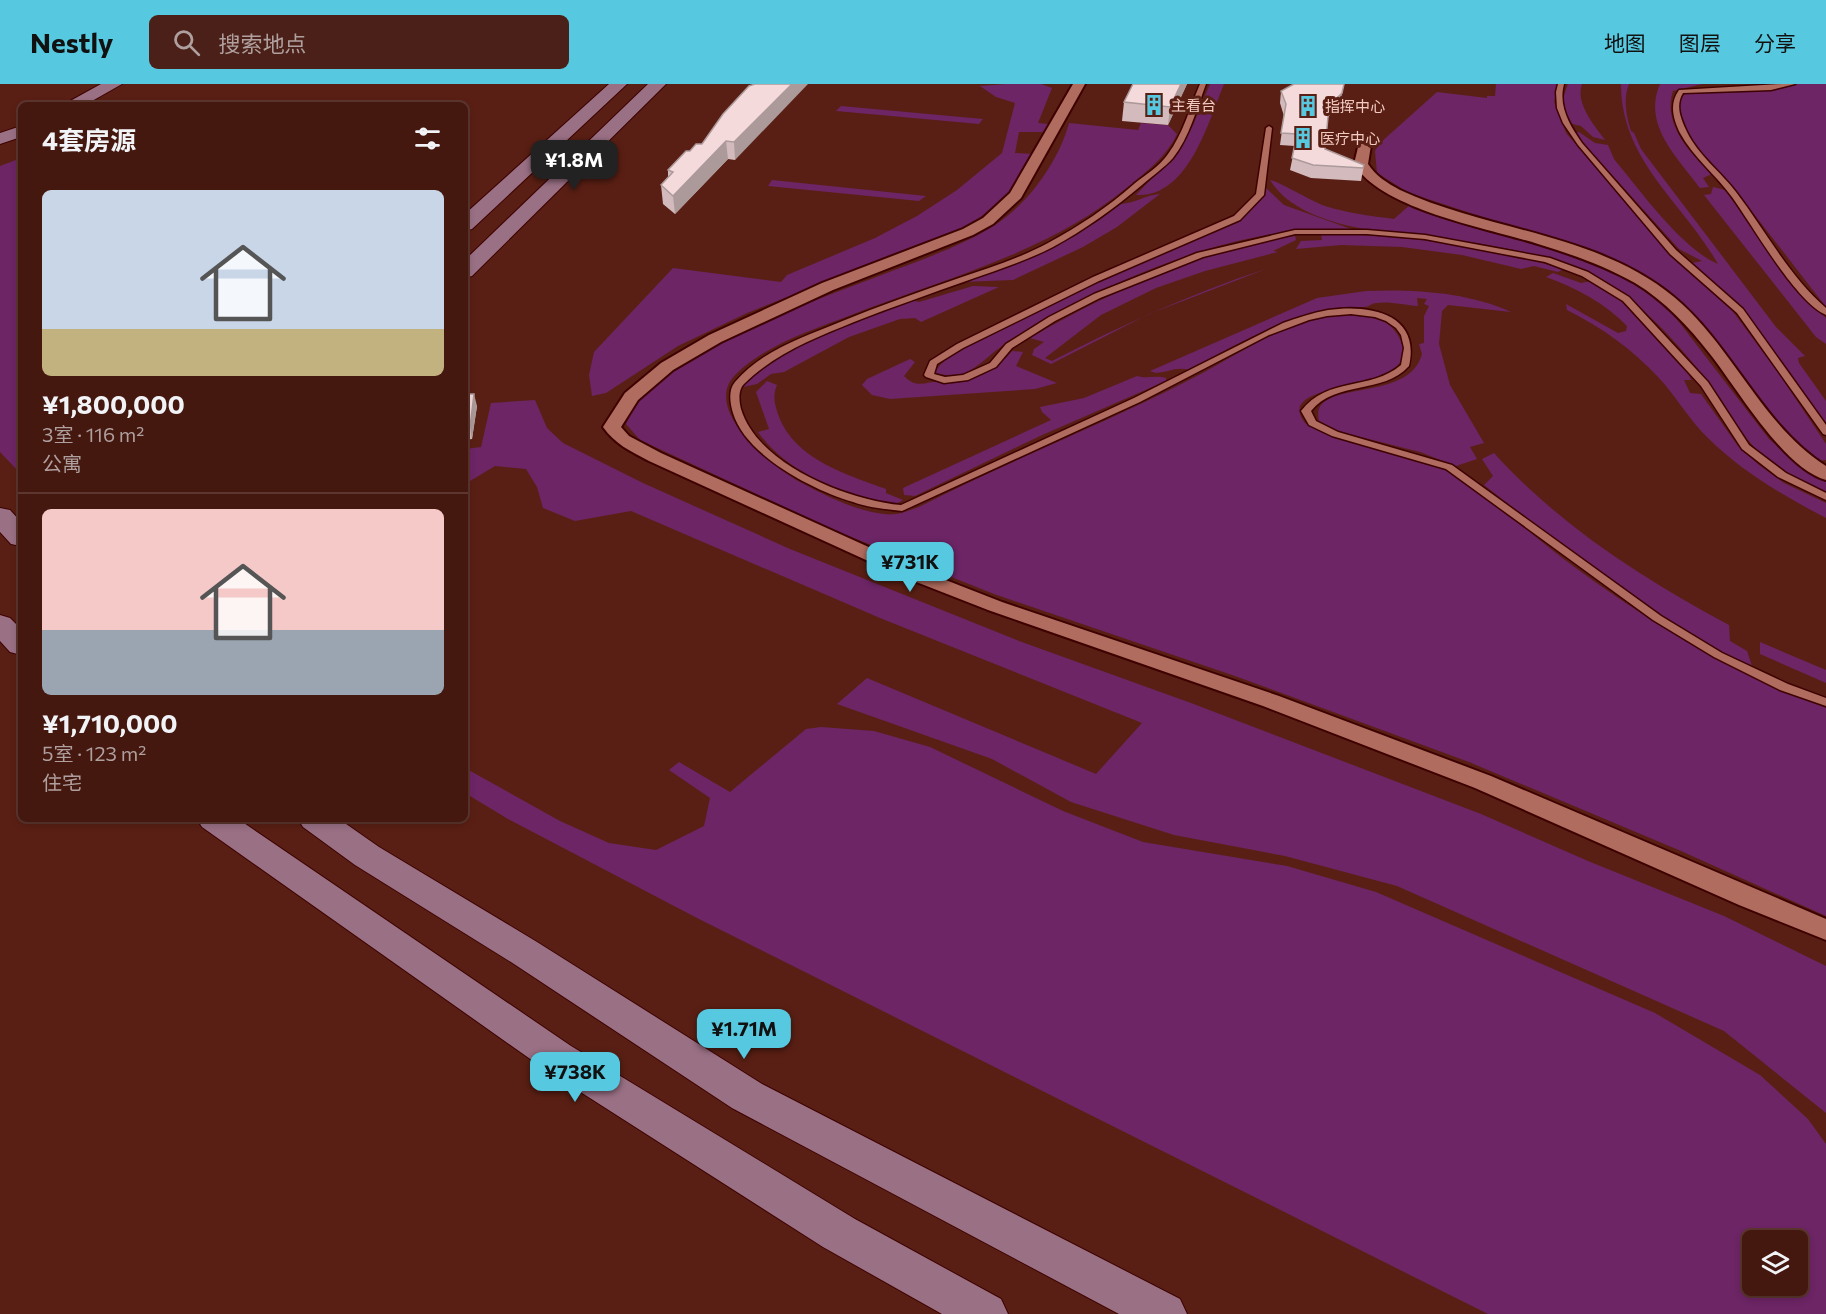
<!DOCTYPE html>
<html lang="zh">
<meta charset="utf-8">
<style>
body{margin:0;font-family:Commissioner,"Noto Sans SC",sans-serif;background:#4b2018;color:#f1f3f6;height:100vh;display:flex;flex-direction:column;font-size:22px;white-space:nowrap}
*{box-sizing:border-box;margin:0}
p{font-size:20px;color:#af9f9e}
.icon{flex:none;width:33px;height:33px;fill:none;stroke:currentColor;stroke-width:2;stroke-linecap:round;stroke-linejoin:round}
.map{position:relative;flex:1;overflow:hidden}
.details{position:absolute;left:18px;top:18px;width:450px;height:720px;display:flex;flex-direction:column;background:#44170f;border-radius:9px;box-shadow:0 3px 9px #0003,0 0 0 2px #5c362f}
.details>*{flex:none}
.fabs{position:absolute;left:1742px;top:1146px;display:grid;gap:12px}
.fabs a{display:grid;place-items:center;width:66px;height:66px;border-radius:9px;background:#44170f;box-shadow:0 3px 9px #0003,0 0 0 2px #5c362f;font-size:30px}
.price{position:absolute;translate:-50% -51px;padding:0 14px;border-radius:12px;background:#56c9e0;color:#111;font-size:20px;line-height:39px;filter:drop-shadow(0 2px 3px #0008)}
.price::after{content:'';position:absolute;left:50%;top:36px;width:18px;height:14px;margin-left:-9px;background:inherit;clip-path:polygon(0 0,100% 0,50% 100%)}
.price.active{background:#222;color:#fff}
ul{padding:0;list-style:none}
li{display:grid;align-content:center;gap:12px;height:318px;padding:0 24px}
li+li{border-top:2px solid #5c362f}
li span{display:grid;place-items:center;height:186px;border-radius:9px;color:#555}
li>.icon{margin-inline-start:auto}
span .icon{width:108px;height:108px;fill:#fffc;stroke-width:1}
li b{font-size:26px}
h2{display:flex;justify-content:space-between;align-items:center;height:72px;padding:0 24px;font-size:26px}
header{display:flex;align-items:center;gap:36px;box-sizing:border-box;height:84px;padding:0 30px;background:#56c9e0;color:#111}
header strong{font-size:28px}
nav{display:flex;gap:33px;margin-inline-start:auto;font-size:21px}
.search{width:420px;height:54px;background:#4b2018;display:flex;align-items:center;gap:15px;box-sizing:border-box;padding:0 21px;border-radius:9px;color:#af9f9e;font-size:22px}
.map>svg:first-child{display:block}
.green{fill:#6d2565;fill-rule:evenodd}
.lines{fill:none;stroke-linecap:round;stroke-linejoin:round}
.lane-casing{stroke:#3d0200;stroke-width:3}
.street-casing{stroke:#3d0200;stroke-width:4}
.secondary-casing{stroke:#3d0200;stroke-width:2}
.lane{fill:#b06c5e;fill-rule:evenodd}
.street{fill:#b06c5e;fill-rule:evenodd}
.secondary{fill:#9a7084;fill-rule:evenodd}
.wall{fill:#d3bbbd}
.shaded-wall{fill:#ac999a}
.building{fill:#f5dadc;stroke:#ac999a;stroke-width:1.5}
.labels{text-anchor:middle;dominant-baseline:central;stroke-width:6;stroke-linejoin:round;paint-order:stroke}
.far-poi-label{font-size:15px;fill:#f1cbc2;stroke:#5a1f14;text-anchor:start}
</style>
<header>
<strong>Nestly</strong>
<div class="search"><svg class="icon" aria-label="search" viewBox="0 0 24 24"><circle cx="10" cy="10" r="6"/><path d="M15 15l6 6"/></svg>搜索地点</div>
<nav><a>地图</a><a>图层</a><a>分享</a></nav>
</header>
<div class="map">
<svg width="1826" height="1230" viewBox="0 0 1826 1230">
<rect width="100%" height="100%" fill="#5a1f14"/>
<g class="green">
<polygon points="1006,0 1041,0 1052,4 1038,39 1049,40 1047,48 1019,48 1015,69 1034,70 1023,91 1001,118 971,140 747,229 678,262 606,309 592,312 589,291 594,268 673,184 781,198 787,191 875,154 917,132 957,106 1002,69 1015,19 996,13 980,2"/>
<path d="M1210,0H1224C1208,39 1188,114 1136,111L1178,67L1193,41Z"/>
<polygon points="1496,0 1558,0 1554,18 1566,49 1672,171 1731,225 1777,287 1826,360 1826,376 1817,377 1799,364 1697,234 1664,203 1603,172 1409,109 1377,89 1375,67 1380,59 1437,8 1487,14 1487,12 1495,12"/>
<path d="M1568,0H1582C1575,19 1594,41 1605,56L1593,53L1581,42L1568,39L1563,14Z"/>
<path d="M1621,0H1629C1623,15 1626,32 1631,47L1634,49L1641,65L1776,243L1805,272L1798,274L1799,279L1826,317V339L1740,222L1692,179L1702,177L1679,165L1574,49L1579,48L1595,59L1608,61L1614,75C1639,105 1682,165 1718,180C1683,118 1621,77 1621,0Z"/>
<path d="M1660,0H1702L1673,7C1662,39 1690,70 1712,90L1703,94L1709,103L1700,104C1678,74 1642,41 1660,0Z"/>
<polygon points="1798,0 1826,0 1826,223 1733,103 1694,60 1683,39 1679,18 1686,8 1774,5"/>
<polygon points="841,22 983,35 979,40 836,27"/>
<path d="M1069,39L1138,46L1141,39L1168,41L1177,50C1167,72 1147,87 1129,102C1048,169 946,194 851,231C812,246 765,261 735,291C701,326 773,383 800,398C824,411 856,427 884,430C897,432 907,427 919,423C1008,377 1102,341 1191,295C1234,273 1275,244 1322,233C1347,227 1382,225 1397,250C1438,314 1267,290 1305,339C1350,368 1408,364 1454,391C1496,417 1533,453 1573,482C1653,541 1734,588 1826,624V832L1681,767L1469,678L1235,592L994,510L836,447L640,356L626,340C645,295 693,270 736,250C783,229 830,210 879,192C918,177 960,163 995,141C1028,120 1059,77 1069,39Z"/>
<polygon points="21,74 21,390 0,368 0,82"/>
<polygon points="772,96 926,112 919,117 768,102"/>
<path d="M1270,96C1278,97 1311,117 1325,122C1347,129 1371,132 1394,135L1412,119C1488,143 1611,169 1669,225L1769,355L1794,377L1826,396V410C1800,397 1775,383 1754,363C1738,346 1723,315 1707,296C1672,253 1631,205 1578,185C1546,172 1511,165 1477,159C1419,150 1304,152 1270,96Z"/>
<path d="M1265,103L1284,121L1351,145C1337,150 1299,146 1279,149C1213,159 1149,184 1089,212C1058,226 1029,243 1002,262C989,271 980,282 965,289C954,293 945,292 934,288L946,275L960,266L1104,195L1234,138L1256,121Z"/>
<polygon points="1713,103 1725,106 1784,187 1810,219 1826,234 1826,260 1816,253 1704,111 1711,110"/>
<path d="M1160,110L1117,143L1083,163L1013,196L962,198C1019,181 1074,157 1121,120C1135,119 1146,111 1160,110Z"/>
<path d="M1321,150C1404,150 1484,162 1564,185L1558,188L1534,182L1521,185L1462,171L1402,163L1341,161L1296,165L1301,157L1322,156Z"/>
<path d="M1295,152L1296,156L1273,167L1278,168L1205,187L1156,204L1101,231L1045,274L1052,277C1122,241 1192,209 1266,185L1149,230L1051,280L1032,271L1034,265L1044,258L1030,254C1111,207 1201,166 1295,152Z"/>
<path d="M1553,189L1581,199L1591,197L1620,216L1689,291L1691,296H1684L1690,309L1701,310L1738,362L1759,381L1784,399L1826,419V434C1785,413 1741,387 1708,354C1689,336 1676,312 1659,294C1632,265 1603,244 1567,226L1566,220L1618,249L1626,247L1627,242C1605,219 1576,204 1546,193Z"/>
<path d="M973,202L999,203L921,238L915,234L900,235L849,253L784,288L771,290L757,300L743,303C758,270 875,231 911,216L919,218Z"/>
<path d="M1366,207C1412,205 1468,208 1511,228L1448,221L1442,227L1439,260L1450,301L1484,359L1470,363L1477,375L1456,382L1420,368L1341,348L1319,337C1308,293 1409,321 1422,270L1419,260L1424,259V232L1429,222L1424,220L1427,215L1417,214L1418,222C1405,221 1389,217 1376,219C1372,219 1369,223 1364,223C1299,223 1245,256 1189,286C1174,281 1161,293 1150,287L1317,214Z"/>
<path d="M1012,267L1023,268L1016,282L1057,299L1035,305L890,315L872,311L862,301L867,295L910,275L915,278L904,292C916,305 926,298 940,297C975,295 987,295 1012,267Z"/>
<path d="M1137,292C1147,295 1155,291 1166,294V297L1040,352L915,412L904,411L903,404L1051,336L1042,328L1040,323L1084,314Z"/>
<path d="M767,297L777,301C773,310 774,318 777,327C791,374 845,390 886,405V409L903,416C892,424 879,419 867,415C826,403 784,384 758,348L769,345L756,308Z"/>
<polygon points="535,316 547,344 563,359 643,399 790,465 1019,557 1191,619 1481,730 1588,777 1724,832 1826,882 1826,1029 1724,947 1397,802 1285,772 1174,751 1071,718 992,675 837,620 867,594 1096,690 1142,639 880,534 631,427 575,437 543,424 537,403 526,385 495,382 465,400 465,365 481,363 491,319"/>
<path d="M1494,369C1559,441 1643,495 1729,541L1730,557L1747,567L1753,585C1655,540 1569,467 1484,401L1493,392L1482,375Z"/>
<polygon points="1760,558 1826,586 1826,599 1760,570"/>
<path d="M821,643L874,647L930,663L1063,727L1143,758L1287,782L1376,808L1655,929L1760,991L1808,1035L1826,1060V1230H1488L697,834L508,735L465,709V684L560,737L609,759L656,766L704,742L710,714L669,686L679,678L730,708L806,645ZM1797,1156V1202H1752V1156Z"/>
</g>
<g class="lines">
<defs>
<g id="lane">
<path d="M1200,0H1206C1197,24 1189,54 1173,74C1164,84 1152,92 1142,101C1115,124 1084,146 1053,163C1026,177 997,186 969,196C930,210 892,223 854,238C815,254 775,269 744,300C738,306 739,317 741,325C758,381 848,416 901,421L1134,314L1283,239C1297,234 1312,229 1328,226C1369,220 1421,229 1409,282C1383,311 1336,296 1311,327L1316,337L1338,348L1452,381L1661,532L1722,569L1788,600L1826,614V622L1780,606L1714,573L1653,536L1446,385L1332,352L1309,341L1301,327C1328,292 1370,307 1401,281L1404,264L1401,251L1396,244L1386,237L1375,233L1351,230L1327,232L1309,236L1269,251L1140,318L902,427C885,425 869,424 853,418C813,406 746,372 733,329C730,319 728,306 735,298C761,267 803,253 840,238C879,222 919,208 959,194C989,184 1020,174 1048,159C1078,143 1108,123 1134,100C1145,91 1160,82 1168,70C1183,50 1190,23 1200,0Z"/>
<path d="M1558,0H1564C1558,23 1570,41 1582,59L1676,166L1743,225L1826,341V351L1823,350L1737,229L1670,170L1578,61L1563,39L1557,24L1556,8Z"/>
<path d="M1782,0H1795L1771,6L1683,9C1675,22 1681,35 1687,48C1698,71 1721,88 1736,108C1766,147 1788,191 1826,224V231C1795,217 1753,142 1732,113C1716,91 1693,73 1680,49C1673,34 1669,20 1679,6Z"/>
<polygon points="1269,42 1272,44 1264,111 1240,136 1099,197 963,264 937,280 934,290 945,293 963,291 990,279 1006,260 1049,233 1094,210 1197,169 1295,146 1367,146 1425,151 1550,174 1588,188 1629,213 1708,298 1749,361 1786,389 1826,409 1826,416 1778,393 1742,365 1701,302 1623,217 1582,192 1545,178 1425,155 1367,150 1295,150 1203,173 1100,214 1055,237 1012,264 996,283 968,296 944,299 926,293 924,291 930,277 957,260 1093,193 1234,132 1256,110 1266,44"/>
</g>
<g id="street">
<path d="M1073,0H1085L1021,114L993,140L973,151L833,206L721,258L673,286L638,316L621,343L629,352L661,369L915,484L1002,518L1279,612L1491,692L1826,835V856L1739,821L1475,704L1263,622L988,526L901,492L649,377C630,367 615,360 603,343L625,309L661,279L709,251L822,199L963,145L983,134L1010,109Z"/>
<path d="M1366,51L1372,55L1368,80C1376,92 1387,99 1400,106C1488,147 1597,149 1674,213C1732,261 1763,343 1826,382V396C1784,385 1737,304 1710,270C1689,243 1665,217 1635,199C1605,182 1571,170 1538,160C1488,144 1382,126 1354,80L1360,55Z"/>
</g>
<g id="secondary">
<polygon points="101,0 122,0 85,21 63,21"/>
<polygon points="609,0 627,0 472,145 465,147 465,130"/>
<polygon points="648,0 666,0 472,192 465,194 465,176"/>
<polygon points="21,42 21,53 0,60 0,49"/>
<polygon points="0,424 10,426 21,438 21,462 11,460 0,448"/>
<polygon points="0,531 10,534 21,545 21,571 10,568 0,557"/>
<polygon points="197,735 238,735 571,962 855,1135 1001,1215 1008,1230 942,1230 823,1163 543,984 202,743"/>
<polygon points="298,735 339,735 379,763 537,858 762,1000 1180,1215 1187,1230 1119,1230 732,1024 511,878 355,781 303,743"/>
</g>
</defs>
<use href="#lane" class="lane-casing"/>
<use href="#street" class="street-casing"/>
<use href="#secondary" class="secondary-casing"/>
<use href="#lane" class="lane"/>
<use href="#street" class="street"/>
<use href="#secondary" class="secondary"/>
</g>
<g class="wall">
<polygon points="755,0 735,76 728,75 675,130 663,120 661,101 668,93 668,86 690,67 702,60"/>
<polygon points="1187,0 1168,41 1122,37 1124,18"/>
<polygon points="1281,7 1340,21 1328,33 1325,65 1364,81 1361,97 1311,94 1290,86 1295,62 1280,61 1284,32 1280,19"/>
<polygon points="465,310 477,322 472,355 465,356"/>
</g>
<g class="shaded-wall">
<polygon points="792,0 808,0 735,76 734,58"/>
<polygon points="1181,0 1187,0 1168,41 1170,23"/>
<polygon points="1344,0 1340,21 1327,34 1329,22"/>
<polygon points="465,46 468,46 470,60 465,62"/>
<polygon points="726,57 728,75 675,130 673,112"/>
<polygon points="474,310 477,322 472,355 470,343"/>
</g>
<g class="building">
<polygon points="755,0 792,0 734,58 726,57 673,112 661,101 673,88 668,86 686,67 690,67 696,60 702,60 723,30 749,2"/>
<polygon points="1133,0 1181,0 1170,23 1124,18"/>
<polygon points="1294,0 1344,0 1342,9 1329,22 1325,65 1364,81 1363,84 1313,81 1292,74 1297,50 1281,49 1286,20 1281,7"/>
<polygon points="465,310 474,310 470,343 465,343"/>
</g>
<defs>
<symbol id="building-bare" viewBox="-9 -9 18 18"><path d="M-4-6H4V6H1V3H-1V6H-4ZM-2.5-4.3h1.7v1.8h-1.7ZM.8-4.3h1.7v1.8H.8ZM-2.5-1h1.7V.8h-1.7ZM.8-1h1.7V.8H.8Z" fill="#56c9e0" stroke="#5a1f14" stroke-width="2.5" paint-order="stroke"/></symbol>
</defs>
<g fill-rule="evenodd">
<use href="#building-bare" x="1139" y="6" width="30" height="30"/>
<use href="#building-bare" x="1293" y="7" width="30" height="30"/>
<use href="#building-bare" x="1288" y="39" width="30" height="30"/>
</g>
<g class="labels">
<g class="far-poi-label">
<text x="1171" y="21">主看台</text>
<text x="1325" y="22">指挥中心</text>
<text x="1320" y="54">医疗中心</text>
</g>
</g>
</svg>
<div class="fabs">
<a><svg class="icon" aria-label="layers" viewBox="0 0 24 24"><path d="M12 4l9 5-9 5-9-5zM3 14l9 5 9-5"/></svg></a>
</div>
<b class="price active" style="left:574px;top:107px">¥1.8M</b>
<b class="price" style="left:910px;top:509px">¥731K</b>
<b class="price" style="left:744px;top:976px">¥1.71M</b>
<b class="price" style="left:575px;top:1019px">¥738K</b>
<section class="details">
<h2>4套房源<svg class="icon" aria-label="filters" viewBox="0 0 24 24"><path d="M4 7h16M4 17h16"/><circle cx="9" cy="7" r="2"/><circle cx="15" cy="17" r="2"/></svg></h2>
<ul>
<li><span style="background:linear-gradient(#c9d6e8 75%,#c2b280 0)"><svg class="icon" aria-label="home" viewBox="0 0 24 24"><path d="M3 11l9-7 9 7M6 9v11h12V9"/></svg></span><div><b>¥1,800,000</b><p>3室 · 116 m²</p><p>公寓</p></div></li>
<li><span style="background:linear-gradient(#f6c9c9 65%,#9aa5b1 0)"><svg class="icon" aria-label="home" viewBox="0 0 24 24"><path d="M3 11l9-7 9 7M6 9v11h12V9"/></svg></span><div><b>¥1,710,000</b><p>5室 · 123 m²</p><p>住宅</p></div></li>
</ul>
</section>
</div>
